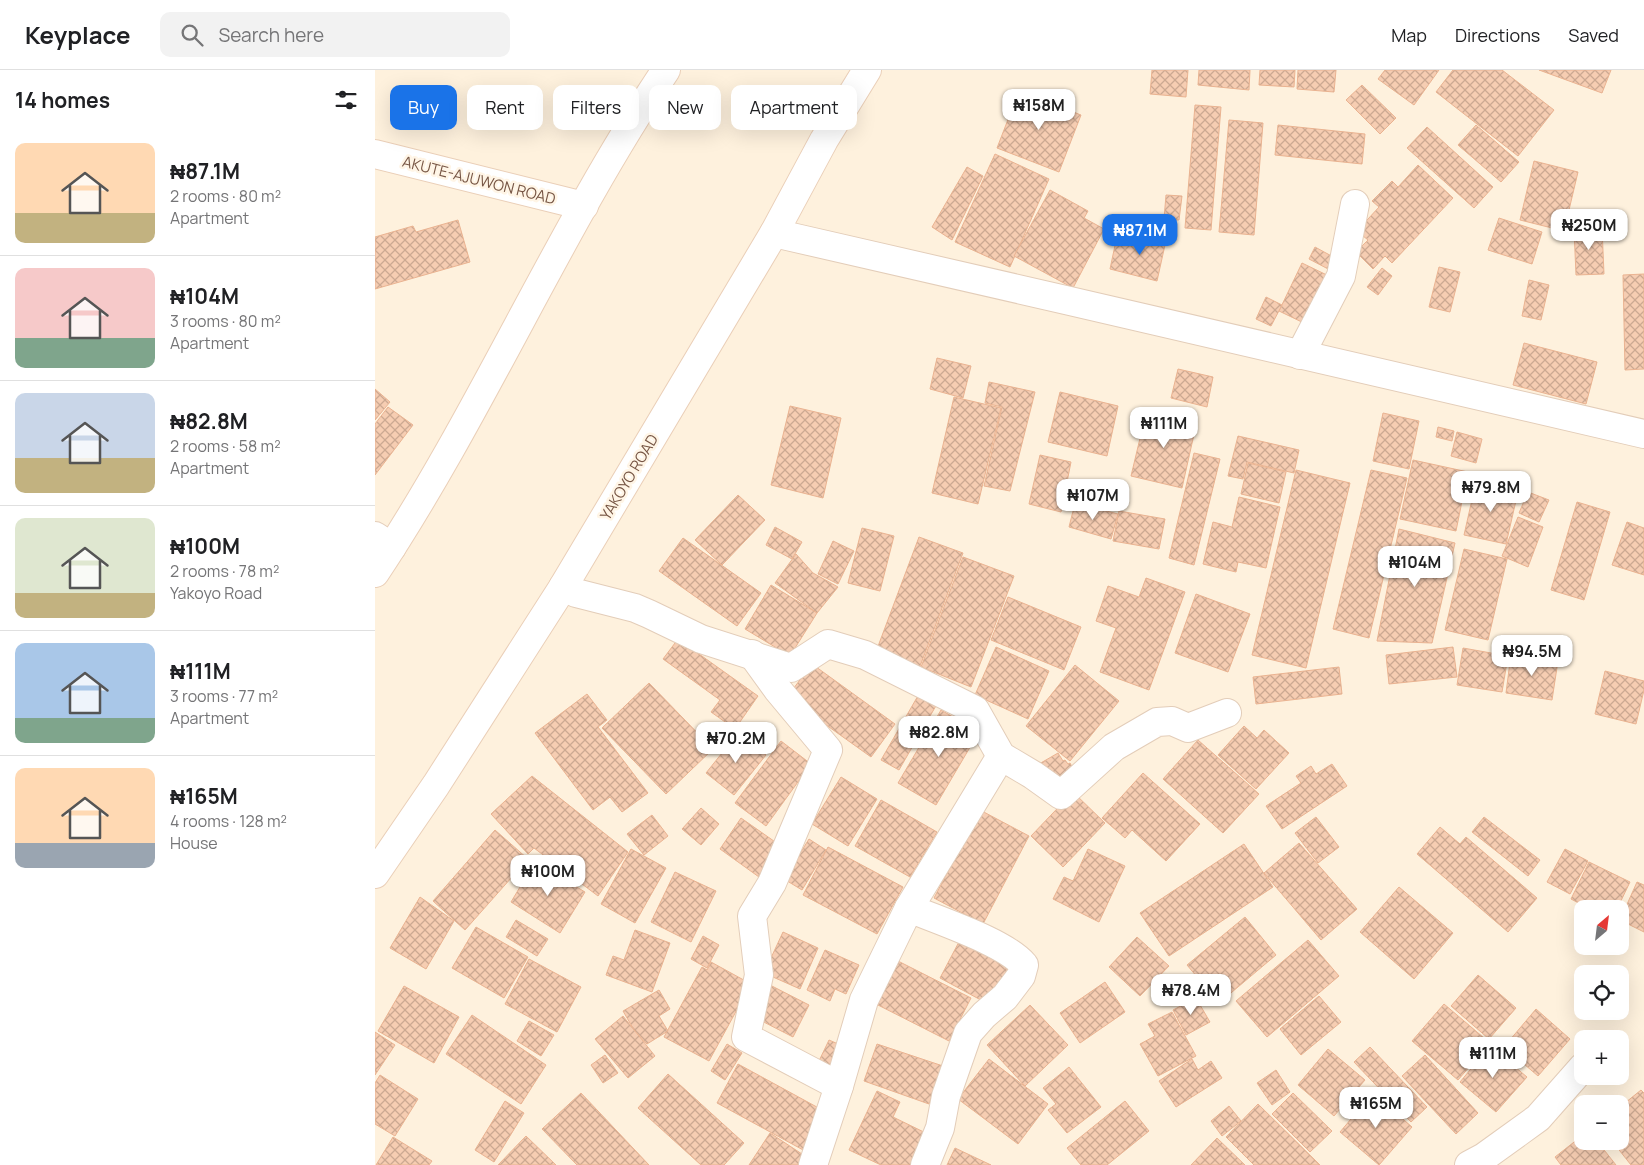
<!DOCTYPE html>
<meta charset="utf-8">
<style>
body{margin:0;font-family:Manrope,sans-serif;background:#f2f2f2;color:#202124;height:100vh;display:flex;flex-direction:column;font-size:19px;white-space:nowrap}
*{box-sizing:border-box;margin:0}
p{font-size:16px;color:#757577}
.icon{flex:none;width:28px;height:28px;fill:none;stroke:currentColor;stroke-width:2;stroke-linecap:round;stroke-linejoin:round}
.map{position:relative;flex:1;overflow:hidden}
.sheet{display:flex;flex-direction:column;background:#fff;width:375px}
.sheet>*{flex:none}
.guide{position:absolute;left:15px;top:15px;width:475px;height:45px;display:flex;gap:10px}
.needle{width:32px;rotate:28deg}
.buttons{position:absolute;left:1199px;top:830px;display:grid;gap:10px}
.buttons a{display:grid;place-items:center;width:55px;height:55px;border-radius:10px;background:#fff;box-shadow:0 5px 20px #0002;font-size:25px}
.price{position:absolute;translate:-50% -42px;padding:0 11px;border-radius:10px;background:#fff;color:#222;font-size:16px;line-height:32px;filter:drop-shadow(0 1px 2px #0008)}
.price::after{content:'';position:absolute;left:50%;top:30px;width:15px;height:11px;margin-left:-8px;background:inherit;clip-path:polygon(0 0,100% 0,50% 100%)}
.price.selected{background:#1a73e8;color:#fff}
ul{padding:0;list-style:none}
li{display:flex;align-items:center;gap:15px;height:125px;padding:0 15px}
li+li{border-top:1px solid #e0e0e0}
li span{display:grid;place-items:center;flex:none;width:140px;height:100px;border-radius:10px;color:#555}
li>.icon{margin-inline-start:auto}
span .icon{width:60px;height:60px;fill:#fffc;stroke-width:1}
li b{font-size:21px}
h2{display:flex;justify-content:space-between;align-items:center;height:60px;padding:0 15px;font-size:21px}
.chip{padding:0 18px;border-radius:10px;background:#fff;box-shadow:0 5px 20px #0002;font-size:18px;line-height:45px}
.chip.selected{background:#1a73e8;color:#fff}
header{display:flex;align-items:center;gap:30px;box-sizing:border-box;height:70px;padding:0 25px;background:#fff;border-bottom:1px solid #e0e0e0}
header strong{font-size:24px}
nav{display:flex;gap:28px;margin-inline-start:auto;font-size:18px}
.search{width:350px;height:45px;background:#f2f2f2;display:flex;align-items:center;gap:12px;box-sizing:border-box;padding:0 18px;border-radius:10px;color:#757577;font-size:19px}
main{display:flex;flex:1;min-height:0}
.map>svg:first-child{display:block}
.building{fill:url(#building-cross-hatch);stroke:#eab391}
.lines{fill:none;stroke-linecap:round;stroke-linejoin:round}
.minor-casing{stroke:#e3cdb9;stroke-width:30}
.secondary-casing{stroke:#eacfb8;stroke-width:30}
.minor{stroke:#fff;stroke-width:28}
.secondary{stroke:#fff;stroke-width:28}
.labels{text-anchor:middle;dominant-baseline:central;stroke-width:5;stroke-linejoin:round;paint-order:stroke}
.street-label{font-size:15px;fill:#765544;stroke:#fff5e6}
</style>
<header>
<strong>Keyplace</strong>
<div class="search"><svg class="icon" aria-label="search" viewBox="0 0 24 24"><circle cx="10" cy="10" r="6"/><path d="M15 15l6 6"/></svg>Search here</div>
<nav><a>Map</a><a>Directions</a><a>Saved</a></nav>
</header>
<main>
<section class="sheet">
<h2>14 homes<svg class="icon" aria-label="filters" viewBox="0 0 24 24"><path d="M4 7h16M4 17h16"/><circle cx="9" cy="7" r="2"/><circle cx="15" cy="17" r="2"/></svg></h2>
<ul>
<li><span style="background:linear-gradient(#ffd9b3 70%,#c2b280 0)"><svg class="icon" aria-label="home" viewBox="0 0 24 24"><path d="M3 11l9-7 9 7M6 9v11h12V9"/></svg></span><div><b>₦87.1M</b><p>2 rooms · 80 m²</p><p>Apartment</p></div></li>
<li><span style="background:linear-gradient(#f6c9c9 70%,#7fa58c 0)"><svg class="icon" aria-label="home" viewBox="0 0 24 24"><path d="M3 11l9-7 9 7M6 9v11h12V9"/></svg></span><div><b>₦104M</b><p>3 rooms · 80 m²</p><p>Apartment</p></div></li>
<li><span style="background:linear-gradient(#c9d6e8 65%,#c2b280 0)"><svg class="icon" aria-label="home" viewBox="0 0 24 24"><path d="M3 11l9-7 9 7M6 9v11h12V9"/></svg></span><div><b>₦82.8M</b><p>2 rooms · 58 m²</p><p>Apartment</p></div></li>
<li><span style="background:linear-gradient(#dfe7d0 75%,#c2b280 0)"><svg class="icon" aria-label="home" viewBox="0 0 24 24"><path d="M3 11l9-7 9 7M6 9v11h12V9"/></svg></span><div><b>₦100M</b><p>2 rooms · 78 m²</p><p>Yakoyo Road</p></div></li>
<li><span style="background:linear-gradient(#a9c7e8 75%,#7fa58c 0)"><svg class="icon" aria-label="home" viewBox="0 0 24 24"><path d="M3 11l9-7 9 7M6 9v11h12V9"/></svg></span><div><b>₦111M</b><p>3 rooms · 77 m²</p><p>Apartment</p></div></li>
<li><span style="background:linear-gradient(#ffd9b3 75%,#9aa5b1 0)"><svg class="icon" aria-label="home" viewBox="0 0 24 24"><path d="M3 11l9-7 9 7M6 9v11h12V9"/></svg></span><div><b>₦165M</b><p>4 rooms · 128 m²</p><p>House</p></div></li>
</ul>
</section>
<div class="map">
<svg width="1269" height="1095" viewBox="0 0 1269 1095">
<defs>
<pattern id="building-cross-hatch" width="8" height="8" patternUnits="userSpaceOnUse" patternTransform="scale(1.25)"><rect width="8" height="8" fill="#f6cdb2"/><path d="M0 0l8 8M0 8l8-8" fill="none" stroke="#cca992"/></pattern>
</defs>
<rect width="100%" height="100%" fill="#fef1dd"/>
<g class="building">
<polygon points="777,0 813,0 811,27 775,24"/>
<polygon points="824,0 875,0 874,20 823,15"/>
<polygon points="885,0 920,0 919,17 884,15"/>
<polygon points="923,0 961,0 959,22 922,19"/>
<polygon points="1010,0 1064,0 1039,35 1003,9"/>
<polygon points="1078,0 1127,0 1179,40 1143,86 1061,22"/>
<polygon points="1164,0 1236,0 1227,23"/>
<polygon points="987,15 1021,48 1005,64 971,30"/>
<polygon points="644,21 706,45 684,102 622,78"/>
<polygon points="820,35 846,37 836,160 810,158"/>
<polygon points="854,50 888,53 879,165 844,162"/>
<polygon points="903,55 990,64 987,94 900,85"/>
<polygon points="1101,55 1144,92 1126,112 1083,75"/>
<polygon points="1052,57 1118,117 1099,138 1032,78"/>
<polygon points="620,84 674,109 635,197 580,172"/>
<polygon points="1159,91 1203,102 1189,161 1145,150"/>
<polygon points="1043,95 1078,128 1017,193 1010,186 998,199 981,182 993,170 982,161 1004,137 997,131 1017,111 1023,117"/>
<polygon points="592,97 608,106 577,170 557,157"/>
<polygon points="675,120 713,141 709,148 729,159 698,218 639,186"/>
<polygon points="791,125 807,126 804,150 789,149"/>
<polygon points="1124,148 1167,162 1157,194 1113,180"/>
<polygon points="83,150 95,192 0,219 0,167 38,156 41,162"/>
<polygon points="1227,157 1229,204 1201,205 1199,159"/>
<polygon points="768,161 792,166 782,211 735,199 742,166 765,172"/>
<polygon points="940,177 962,189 957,201 934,189"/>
<polygon points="927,193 956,207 933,255 904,241"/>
<polygon points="1064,197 1085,202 1075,242 1054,237"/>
<polygon points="1007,198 1017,206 1003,225 992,217"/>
<polygon points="1269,204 1269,299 1250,300 1248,205"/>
<polygon points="1154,210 1174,215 1166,250 1147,246"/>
<polygon points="891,227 907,235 896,256 881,249"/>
<polygon points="1149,273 1222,292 1211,334 1138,315"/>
<polygon points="562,288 596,296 588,328 555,319"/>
<polygon points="803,299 838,307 832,337 796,328"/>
<polygon points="614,312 660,322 635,421 609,416 627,337 610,333"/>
<polygon points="0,319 15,332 0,350"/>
<polygon points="685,322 743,336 732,386 673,372"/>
<polygon points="579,327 626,338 603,434 557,423"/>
<polygon points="415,336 466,348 448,428 396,415"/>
<polygon points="13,337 38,355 0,405 0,354"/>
<polygon points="772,339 822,351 807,418 756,406"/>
<polygon points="1008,343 1044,351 1034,399 998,391"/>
<polygon points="1063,357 1079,361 1077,371 1061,367"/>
<polygon points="1082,362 1107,369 1101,393 1076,386"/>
<polygon points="863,366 924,380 919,403 872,392 868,409 853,406"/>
<polygon points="819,383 845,389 819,495 794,488"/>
<polygon points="665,385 696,392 686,442 654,434"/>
<polygon points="1038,390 1093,402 1081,461 1025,449"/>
<polygon points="873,393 911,402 904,433 866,424"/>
<polygon points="921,400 975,413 931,598 877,585"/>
<polygon points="996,400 1032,408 994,568 958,559"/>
<polygon points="1101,412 1143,422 1131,474 1089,465"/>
<polygon points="1153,422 1174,430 1164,452 1144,443"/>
<polygon points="363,425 390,450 347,495 320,470"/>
<polygon points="864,427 905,437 891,498 863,492 861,502 828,494 838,452 857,457"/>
<polygon points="1202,432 1235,442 1209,530 1176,520"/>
<polygon points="700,433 743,444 736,469 694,457"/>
<polygon points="744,441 790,449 784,479 738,471"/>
<polygon points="1143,447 1168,457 1153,497 1127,486"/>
<polygon points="1252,452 1269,458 1269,505 1237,495"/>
<polygon points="400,457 427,472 417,489 391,475"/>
<polygon points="487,458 519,466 505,521 473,513"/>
<polygon points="1024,459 1080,473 1057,573 1002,571"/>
<polygon points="544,467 588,483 542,604 499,587"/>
<polygon points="308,468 386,523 362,556 284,501"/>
<polygon points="458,471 479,481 463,514 443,504"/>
<polygon points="1089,479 1132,489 1113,570 1070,560"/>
<polygon points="421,484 438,503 463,517 442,543 400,513"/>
<polygon points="588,487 639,506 596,617 546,597"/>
<polygon points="771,508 810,522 774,620 725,602 741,558 721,551 733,516 764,527"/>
<polygon points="396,515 442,543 415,586 370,559"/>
<polygon points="821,524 875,544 853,602 800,583"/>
<polygon points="633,527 706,557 689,600 616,570"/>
<polygon points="303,569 383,626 360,659 336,642 345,630 288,589"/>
<polygon points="621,577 674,601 653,649 600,625"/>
<polygon points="1078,577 1082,607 1014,614 1011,585"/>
<polygon points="1088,578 1133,586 1127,622 1082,615"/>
<polygon points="1136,584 1183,591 1177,630 1131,623"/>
<polygon points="437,594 520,654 496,687 412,627"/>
<polygon points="700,595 744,631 695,691 651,656"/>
<polygon points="964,597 967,624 881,634 878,607"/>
<polygon points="1230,601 1269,611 1269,620 1261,654 1220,644"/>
<polygon points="274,613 338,679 291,724 227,658"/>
<polygon points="212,624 232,650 223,657 273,723 247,742 235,727 218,740 160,663"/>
<polygon points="544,624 562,634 524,700 506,690"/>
<polygon points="566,640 604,662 561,735 523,713"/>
<polygon points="869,656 882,668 889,660 914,683 881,719 843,685"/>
<polygon points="363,663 391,685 359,725 331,703"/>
<polygon points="823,670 884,724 848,763 788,709"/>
<polygon points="406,671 436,694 391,756 360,733"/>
<polygon points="683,683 688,691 690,690 693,694 695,693 700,702 677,716 664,694"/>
<polygon points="957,694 972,716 907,759 891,736 926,713 921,706 936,696 941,704"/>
<polygon points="768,703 825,754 791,791 757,760 750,768 727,748"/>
<polygon points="157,706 253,782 223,826 159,778 153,784 116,744"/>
<polygon points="466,707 502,729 473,776 437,754"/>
<polygon points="698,722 730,753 688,797 656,766"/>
<polygon points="506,730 562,762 535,807 480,776"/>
<polygon points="326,738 344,754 326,775 307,759"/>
<polygon points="605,740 654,766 608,854 559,828"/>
<polygon points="277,745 293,766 269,785 252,764"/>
<polygon points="941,747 964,777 943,793 920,763"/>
<polygon points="1109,747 1165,790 1153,806 1097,762"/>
<polygon points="366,748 406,776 384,807 345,779"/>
<polygon points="1065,757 1085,774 1091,767 1162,828 1133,862 1042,784"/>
<polygon points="120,760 153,789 90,860 58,831"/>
<polygon points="434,769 451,780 427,820 409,809"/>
<polygon points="924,773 982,839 946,870 889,803"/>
<polygon points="869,774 898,817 794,886 765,843"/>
<polygon points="453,777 528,817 502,864 428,825"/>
<polygon points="256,779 291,798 260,853 226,834"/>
<polygon points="713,779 750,796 724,852 678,829 689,807 698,811"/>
<polygon points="1190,779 1213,791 1195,824 1172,812"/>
<polygon points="160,792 210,822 185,863 136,832"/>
<polygon points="1214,792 1255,812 1242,839 1215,839 1196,829"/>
<polygon points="300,802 341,821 316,872 276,852"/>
<polygon points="1262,812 1269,815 1269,862 1245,850"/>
<polygon points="1024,817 1078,863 1039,909 985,862"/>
<polygon points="45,827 79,851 51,899 15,878"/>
<polygon points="870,847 901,885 844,933 812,895"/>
<polygon points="141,850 173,869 162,886 131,867"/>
<polygon points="101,857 153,887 129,928 77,898"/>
<polygon points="260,860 295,873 277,922 231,905 238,886 249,890"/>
<polygon points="408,862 443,878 425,919 389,903"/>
<polygon points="328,866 344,875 332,898 316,889"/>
<polygon points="762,867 794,896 765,926 734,897"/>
<polygon points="586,868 638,896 617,936 565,908"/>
<polygon points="933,870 964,906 892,967 861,931"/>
<polygon points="450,880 484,895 471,924 460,919 455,931 432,920"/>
<polygon points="154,889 206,917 182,962 130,934"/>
<polygon points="521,890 596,928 574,971 499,933"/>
<polygon points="336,892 376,914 334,991 289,967 327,897 332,900"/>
<polygon points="1103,905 1141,938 1114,969 1076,936"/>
<polygon points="730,912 750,942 705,973 685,943"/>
<polygon points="393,914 434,935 418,967 377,946"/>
<polygon points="29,916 84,947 59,993 3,961"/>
<polygon points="284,920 295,939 284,946 293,961 272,974 259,960 248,941"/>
<polygon points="944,926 966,952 926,985 905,959"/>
<polygon points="821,928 835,952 811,965 798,940"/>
<polygon points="1069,934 1115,973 1083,1010 1037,971"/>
<polygon points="655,935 693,975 650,1016 612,975"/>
<polygon points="1161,939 1195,969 1163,1006 1129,977"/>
<polygon points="797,942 821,986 783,1006 765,974 780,966 773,954"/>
<polygon points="97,945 171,995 146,1034 71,984"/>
<polygon points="248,946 280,986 253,1008 220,969"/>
<polygon points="154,951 179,965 166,986 142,971"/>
<polygon points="0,962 20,975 0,1005"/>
<polygon points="454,970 470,977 460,1001 443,993"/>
<polygon points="352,974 367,983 350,1010 336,1001"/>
<polygon points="502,974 568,996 554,1034 489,1011"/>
<polygon points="1115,976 1152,1007 1121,1042 1085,1012"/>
<polygon points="995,977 1052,1037 1036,1052 979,992"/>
<polygon points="953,979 990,1010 959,1046 923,1015"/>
<polygon points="230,985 243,1003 228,1013 216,995"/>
<polygon points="1050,985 1103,1043 1081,1064 1027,1006"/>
<polygon points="614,989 673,1034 643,1074 583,1029"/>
<polygon points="817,989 823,1000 836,991 847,1008 801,1037 784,1011"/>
<polygon points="363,994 451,1042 430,1081 342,1033"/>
<polygon points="694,997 726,1037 692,1063 673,1040 681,1034 668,1018"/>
<polygon points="901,1000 915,1022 897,1035 882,1013"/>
<polygon points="293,1004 369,1073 349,1095 326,1095 263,1038"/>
<polygon points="5,1005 43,1029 20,1066 0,1054 0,1013"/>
<polygon points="1266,1020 1269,1023 1269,1095 1256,1095 1237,1071 1245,1071 1245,1037"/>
<polygon points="502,1021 525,1032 518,1047 559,1067 546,1095 506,1095 474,1080"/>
<polygon points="206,1023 274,1095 202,1095 167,1059"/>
<polygon points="918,1023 957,1061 935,1082 897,1044"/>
<polygon points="998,1023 1037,1057 1004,1095 965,1062"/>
<polygon points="130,1031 149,1043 119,1092 100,1080"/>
<polygon points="750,1031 774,1061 732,1095 706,1095 692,1078"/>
<polygon points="883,1034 945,1095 879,1095 851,1067"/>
<polygon points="854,1036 866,1051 847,1066 836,1051"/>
<polygon points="395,1063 430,1086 423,1095 374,1095"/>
<polygon points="1208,1065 1208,1071 1222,1071 1241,1095 1186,1095 1180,1087"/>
<polygon points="151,1066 181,1095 123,1095"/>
<polygon points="18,1067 57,1091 54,1095 1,1095"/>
<polygon points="842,1068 870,1095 816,1095"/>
<polygon points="580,1078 616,1095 572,1095"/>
</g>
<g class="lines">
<defs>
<g id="minor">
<path d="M399,163C689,230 979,295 1269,364"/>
<polyline points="925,285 966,206 980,134"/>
<polyline points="0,466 17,477"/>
<polyline points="188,517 201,523 260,538 274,544 326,569 416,598 453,574 490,585 600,640 626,686 658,705 686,725 739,677 782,652 797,651 813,658 852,643"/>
<polyline points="377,584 403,620 453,680 397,813 377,846 384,905 371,967 464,1016"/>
<path d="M534,838C564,851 630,872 649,895L646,906L630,927L609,945L593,963L571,1026L565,1058L550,1095"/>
<polyline points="438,1095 464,1016 489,930 534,838 626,686"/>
<polyline points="1094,1095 1109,1087 1163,1048 1208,997"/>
</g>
<g id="secondary">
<polyline points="0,84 209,136"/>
<path d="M0,503C107,342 183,161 291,0"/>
<polyline points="0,804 61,715 188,517 399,163 449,70 492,0"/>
</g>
</defs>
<use href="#minor" class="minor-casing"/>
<use href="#secondary" class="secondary-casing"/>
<use href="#minor" class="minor"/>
<use href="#secondary" class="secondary"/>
</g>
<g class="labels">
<g class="street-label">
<text transform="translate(104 110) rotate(14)">AKUTE-AJUWON ROAD</text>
<text transform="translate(254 407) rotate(-59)">YAKOYO ROAD</text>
</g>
</g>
</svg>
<div class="buttons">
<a><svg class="needle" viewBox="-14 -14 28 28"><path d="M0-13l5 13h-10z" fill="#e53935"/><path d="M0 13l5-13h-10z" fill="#757577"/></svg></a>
<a><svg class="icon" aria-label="locate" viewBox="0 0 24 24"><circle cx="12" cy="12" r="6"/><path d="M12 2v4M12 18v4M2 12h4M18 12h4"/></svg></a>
<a>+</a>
<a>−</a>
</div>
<b class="price" style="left:664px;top:61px">₦158M</b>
<b class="price" style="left:1214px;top:181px">₦250M</b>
<b class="price selected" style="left:765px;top:186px">₦87.1M</b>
<b class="price" style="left:789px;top:379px">₦111M</b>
<b class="price" style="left:1116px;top:443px">₦79.8M</b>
<b class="price" style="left:718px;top:451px">₦107M</b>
<b class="price" style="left:1040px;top:518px">₦104M</b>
<b class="price" style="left:1157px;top:607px">₦94.5M</b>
<b class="price" style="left:564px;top:688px">₦82.8M</b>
<b class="price" style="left:361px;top:694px">₦70.2M</b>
<b class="price" style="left:173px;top:827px">₦100M</b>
<b class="price" style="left:816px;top:946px">₦78.4M</b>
<b class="price" style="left:1118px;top:1009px">₦111M</b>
<b class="price" style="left:1001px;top:1059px">₦165M</b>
<div class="guide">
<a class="chip selected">Buy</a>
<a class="chip">Rent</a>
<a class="chip">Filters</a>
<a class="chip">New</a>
<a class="chip">Apartment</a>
</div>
</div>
</main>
